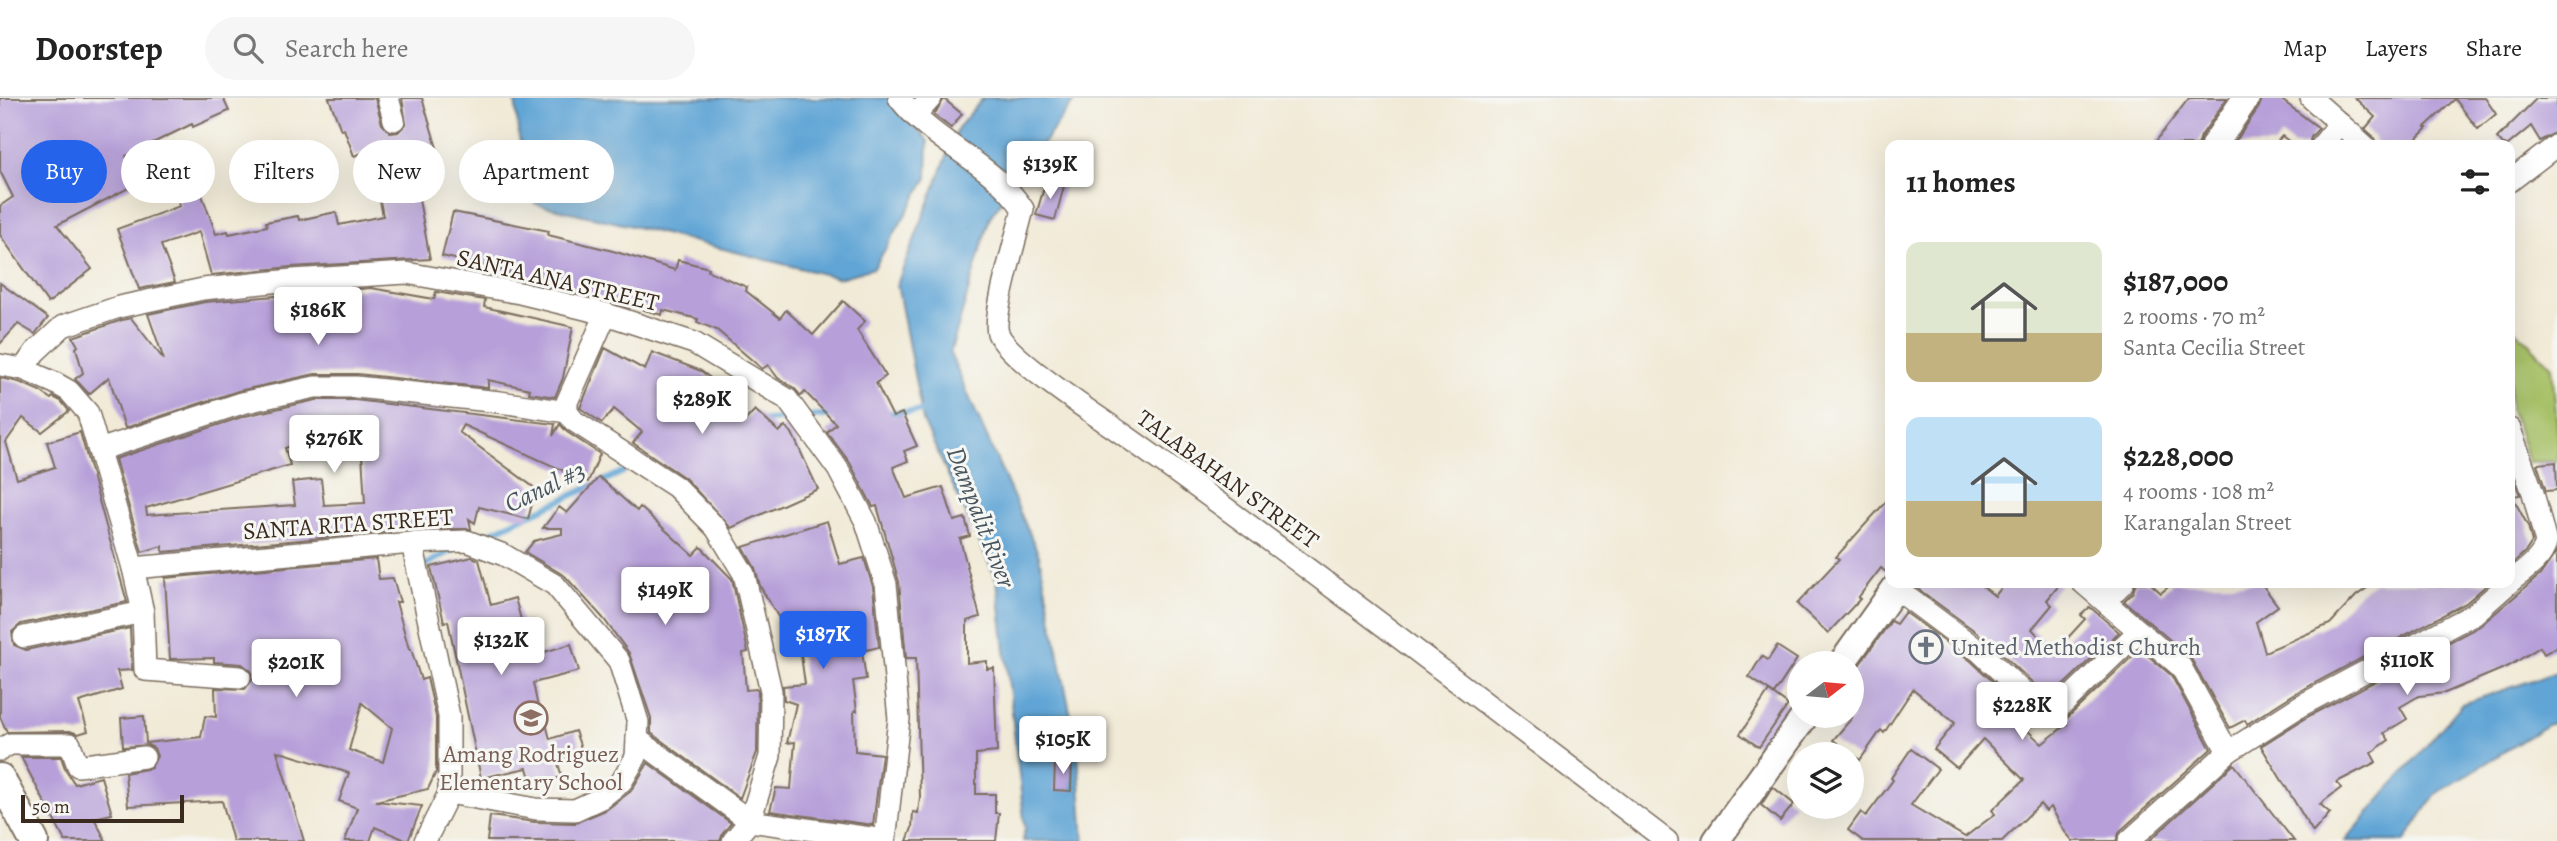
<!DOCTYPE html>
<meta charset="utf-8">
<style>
body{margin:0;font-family:Alegreya,serif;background:#f6f6f6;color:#222;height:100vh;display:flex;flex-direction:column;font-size:26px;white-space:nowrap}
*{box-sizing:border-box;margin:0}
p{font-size:23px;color:#767676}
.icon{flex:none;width:38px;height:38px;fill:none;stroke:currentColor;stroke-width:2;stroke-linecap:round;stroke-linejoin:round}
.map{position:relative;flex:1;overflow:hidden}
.side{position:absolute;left:1885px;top:42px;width:630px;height:448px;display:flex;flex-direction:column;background:#fff;border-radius:14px;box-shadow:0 7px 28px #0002}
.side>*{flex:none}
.banner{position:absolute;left:21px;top:42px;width:665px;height:63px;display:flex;gap:14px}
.needle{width:46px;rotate:74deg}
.fabs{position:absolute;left:1787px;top:553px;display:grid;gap:14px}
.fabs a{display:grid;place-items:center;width:77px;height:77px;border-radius:50%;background:#fff;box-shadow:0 7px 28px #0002;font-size:35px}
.scale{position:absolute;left:21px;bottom:18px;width:163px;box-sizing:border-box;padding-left:7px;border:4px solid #3b2a1e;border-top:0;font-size:19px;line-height:24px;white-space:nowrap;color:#3b2a1e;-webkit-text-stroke:5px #f6f6f2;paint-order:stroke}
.price{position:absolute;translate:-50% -60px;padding:0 16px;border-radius:7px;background:#fff;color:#222;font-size:23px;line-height:46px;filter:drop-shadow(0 2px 4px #0008)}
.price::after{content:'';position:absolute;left:50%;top:42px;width:21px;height:16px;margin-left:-10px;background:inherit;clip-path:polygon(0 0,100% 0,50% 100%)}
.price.selected{background:#2563eb;color:#fff}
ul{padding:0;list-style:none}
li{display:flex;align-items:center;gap:21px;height:175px;padding:0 21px}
li span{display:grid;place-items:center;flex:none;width:196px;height:140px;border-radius:14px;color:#555}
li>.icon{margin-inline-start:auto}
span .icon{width:84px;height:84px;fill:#fffc;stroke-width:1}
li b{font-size:30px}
h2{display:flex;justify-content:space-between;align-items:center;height:84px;padding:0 21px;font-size:30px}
.pill{padding:0 24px;border-radius:32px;background:#fff;box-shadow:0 7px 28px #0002;font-size:24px;line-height:63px}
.pill.selected{background:#2563eb;color:#fff}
header{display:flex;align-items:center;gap:42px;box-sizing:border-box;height:98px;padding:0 35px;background:#fff;border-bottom:2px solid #e0e0e0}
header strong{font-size:33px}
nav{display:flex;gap:38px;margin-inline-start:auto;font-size:24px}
.search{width:490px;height:63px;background:#f6f6f6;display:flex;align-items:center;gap:18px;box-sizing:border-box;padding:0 24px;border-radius:38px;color:#767676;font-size:26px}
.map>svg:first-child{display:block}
.green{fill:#a7c167;stroke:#717642;stroke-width:2}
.water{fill:#60a5d5;stroke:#4e687a;stroke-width:2}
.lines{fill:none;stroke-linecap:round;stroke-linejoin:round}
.stream{stroke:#60a5d5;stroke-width:6}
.building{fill:#b7a0d9;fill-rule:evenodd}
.minor-casing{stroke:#7b6d5f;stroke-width:24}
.tertiary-casing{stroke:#7b6d5f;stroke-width:30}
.secondary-casing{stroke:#7b6d5f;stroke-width:32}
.minor{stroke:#fff;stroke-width:21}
.tertiary{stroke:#fff;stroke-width:26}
.secondary{stroke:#fff;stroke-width:28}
.labels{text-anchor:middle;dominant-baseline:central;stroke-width:6;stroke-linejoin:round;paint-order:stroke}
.street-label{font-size:24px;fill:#3b2a1e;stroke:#f6f6f2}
.worship-label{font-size:24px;fill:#5b616d;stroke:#f6f6f2;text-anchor:start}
.education-label{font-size:24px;fill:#785e54;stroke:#f6f6f2}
.water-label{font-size:26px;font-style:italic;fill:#48555e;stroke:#f6f6f2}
</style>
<header>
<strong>Doorstep</strong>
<div class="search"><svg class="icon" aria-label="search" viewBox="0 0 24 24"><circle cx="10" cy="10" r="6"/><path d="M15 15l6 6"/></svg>Search here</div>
<nav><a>Map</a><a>Layers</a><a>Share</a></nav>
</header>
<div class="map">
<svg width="2557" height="743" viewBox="0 0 2557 743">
<rect width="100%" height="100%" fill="#f6f6f2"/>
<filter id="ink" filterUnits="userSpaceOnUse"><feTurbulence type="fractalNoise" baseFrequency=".0143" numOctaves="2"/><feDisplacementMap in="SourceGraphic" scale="14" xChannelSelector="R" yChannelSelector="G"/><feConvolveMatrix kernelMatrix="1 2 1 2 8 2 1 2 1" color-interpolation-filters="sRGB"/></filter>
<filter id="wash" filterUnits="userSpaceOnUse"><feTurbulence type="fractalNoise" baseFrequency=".00686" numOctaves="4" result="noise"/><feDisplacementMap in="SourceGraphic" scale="28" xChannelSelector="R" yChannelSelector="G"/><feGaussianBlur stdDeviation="1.57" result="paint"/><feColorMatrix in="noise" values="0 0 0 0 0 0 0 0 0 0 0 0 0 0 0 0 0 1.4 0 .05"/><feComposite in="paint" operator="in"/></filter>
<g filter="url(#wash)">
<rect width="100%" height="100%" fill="#f1ead7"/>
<polygon class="green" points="2510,226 2552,269 2557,328 2557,363 2528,364 2517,327 2510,313"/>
<g class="water">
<polygon points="515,0 891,0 928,43 927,80 874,170 839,180 632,128 535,106 519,40"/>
<polygon points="983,0 1076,0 990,119 950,256 1039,457 1078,654 1084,743 1023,743 1025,730 997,482 923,323 897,186 958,30"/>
<polygon points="2557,574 2557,624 2547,627 2435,697 2405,743 2345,743 2462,606"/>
</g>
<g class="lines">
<g class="stream">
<polyline points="886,315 927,313"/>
<polyline points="807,319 836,317"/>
<polyline points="757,323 793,320"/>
<polyline points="483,438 623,374"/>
<polyline points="427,466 451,453"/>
</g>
</g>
<g id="blocks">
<g class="building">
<polygon points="0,0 223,0 229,13 193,29 192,26 126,58 140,84 57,127 92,171 48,205 0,137 0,108 13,99 0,73"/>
<polygon points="329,0 375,0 382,26 391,35 398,34 406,26 402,0 422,0 442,67 403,78 393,44 354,58 344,31 341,32"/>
<polygon points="2189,0 2227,0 2201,38 2198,47 2153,47"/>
<polygon points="2262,0 2279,0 2319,30 2311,39 2309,47 2294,47 2282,38 2274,47 2233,47 2259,9"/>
<polygon points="2355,0 2485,0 2496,16 2478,31 2455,1 2425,29 2427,30 2410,47 2377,47 2373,38 2365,31 2375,19"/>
<polygon points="2537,0 2557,0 2557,34 2540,43 2531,28 2508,47 2503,47 2497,40"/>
<polygon points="944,1 962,16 951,30 934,17"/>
<polygon points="197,83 216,136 228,133 229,136 267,128 266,124 298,118 299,122 336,114 339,127 383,118 380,103 418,96 430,161 291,169 211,177 199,134 161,147 175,184 139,191 117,131 180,108 174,91"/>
<polygon points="1046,83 1064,88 1055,122 1036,117"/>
<polygon points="453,114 549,133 548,137 613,153 675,172 678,162 709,170 708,173 747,189 746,193 780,220 786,212 813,237 843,203 865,223 857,232 886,278 876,285 893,319 902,315 917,348 904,353 908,363 893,369 906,400 943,389 954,423 965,420 970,438 960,441 980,519 967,523 967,565 987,563 987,571 994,570 997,654 976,656 976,696 995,696 995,715 999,715 996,743 907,743 912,730 913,714 918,715 920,699 916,560 906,560 899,484 877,408 873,409 850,365 827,334 836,326 805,294 801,298 794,290 778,280 768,267 762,271 760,269 717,232 697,224 698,221 663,212 662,217 630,208 630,210 507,179 509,174 442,158"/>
<polygon points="0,185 48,220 35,236 18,226 0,246"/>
<polygon points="371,190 434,201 436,194 485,202 484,209 573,229 563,280 555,299 529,295 530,291 488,282 488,290 357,276 315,276 238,293 125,330 109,279 89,296 75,281 83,275 76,250 78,248 73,239 122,222 131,220 164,262 148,216 205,204"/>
<polygon points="605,250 645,272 652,254 701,273 714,283 710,288 719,295 714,301 743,325 755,312 779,334 785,328 792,335 818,391 731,430 685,380 633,345 642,334 614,311 602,325 580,310"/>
<polygon points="0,280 19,284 40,293 51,301 53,299 61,303 69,313 42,334 23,320 6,344 17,381 55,369 47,344 80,334 127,504 21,526 12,534 14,547 26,552 130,530 132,572 117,573 122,591 79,604 88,633 78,636 70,633 7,634 0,619"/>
<path d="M316,302H355L555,326L553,338L560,326L567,334L600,356L588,384L463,327L459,334L536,391L528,421L479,409L475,425L469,421L471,431H390V434L163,454L162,448L142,454L115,361L245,318ZM359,327L355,355L362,356L365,405L324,407L321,381L292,384L295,407L147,417L146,410L290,367L285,350Z"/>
<polygon points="2556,364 2557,392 2546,393 2537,366"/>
<polygon points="599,379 637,413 640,409 693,457 701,449 732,481 748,554 743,555 746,592 757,591 758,594 757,654 740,700 651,635 651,620 629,555 603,520 565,478 525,454 534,443 562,436 562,430 543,430 559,409 567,415"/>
<polygon points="2513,379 2520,397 2512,398 2528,428 2532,444 2526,453 2510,468 2510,380"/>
<polygon points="1890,399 1890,473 1887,475 1881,470 1858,500 1860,501 1828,535 1797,506 1839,461 1836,459"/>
<polygon points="827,423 840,466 864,460 873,489 879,549 862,553 866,581 853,583 857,613 854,613 855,653 882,656 873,727 770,713 776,690 791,691 795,644 787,645 796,606 784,602 783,588 805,586 798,535 789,537 760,488 755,470 743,449"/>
<polygon points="2557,453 2557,549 2544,556 2540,549 2509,568 2445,595 2419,598 2400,609 2407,621 2384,635 2389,642 2371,655 2376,664 2337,684 2341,690 2320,706 2330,715 2313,734 2261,648 2307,619 2480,528 2540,477"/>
<polygon points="472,459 479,462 491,507 515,500 531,558 571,546 579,573 533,585 540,619 544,618 550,641 575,633 582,653 557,662 562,679 532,687 527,670 481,680 448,523 444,524 431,469"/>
<path d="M376,461L379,481L393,480L400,504H396L409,551H411L421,582L427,580L436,619V674L428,691L376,703L422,708L408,743L375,729L370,743H345L357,710L339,703L349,675L277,653L304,743H233L222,703L128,708L125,675L151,670L157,658L154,650L148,647L123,649L121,620L144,618L146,645L201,639L205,618L216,619L215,590L245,591L253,581L251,573L242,566L214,564V560L170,561L165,480ZM362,605L392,630L383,664L349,652Z"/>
<polygon points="1914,485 1978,485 1995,498 2005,485 2061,485 2047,502 2052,507 2032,531 2054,555 2085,521 2081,517 2090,509 2119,534 2051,599 2047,598 1987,542 1914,488"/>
<polygon points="2136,485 2150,485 2161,495 2173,485 2261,485 2278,508 2256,524 2265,554 2330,526 2356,498 2374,485 2489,485 2466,505 2294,596 2247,626 2245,622 2230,630 2190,559 2124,503 2133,494"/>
<polygon points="1905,514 1971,563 2007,597 1999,606 2042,646 2067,626 2064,623 2140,551 2171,577 2211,651 2120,733 2116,743 2073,743 2065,734 2051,709 2046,713 2040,706 2002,743 1863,743 1848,732 1861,714 1866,718 1893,682 1891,680 1911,651 1938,671 1911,707 1965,739 1995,716 1992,712 2024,682 1983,641 1957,670 1934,651 1955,625 1913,591 1884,635 1881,632 1860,662 1833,642 1852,620 1852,577 1891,523 1896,526"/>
<polygon points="1777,548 1797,561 1774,596 1749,579 1762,558 1768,562"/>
<polygon points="1769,593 1788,607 1759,649 1740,636"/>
<polygon points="21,659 61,659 66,673 75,686 101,679 112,716 94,720 106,743 65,743"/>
<polygon points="1055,662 1072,663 1071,693 1054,692"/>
<polygon points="648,665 731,725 723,735 720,743 487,743 490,718 535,724 575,725 606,712 631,693"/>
<polygon points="2234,666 2294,743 2149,743"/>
<polygon points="1773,689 1794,706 1780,723 1761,707"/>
</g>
</g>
</g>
<g filter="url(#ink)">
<use href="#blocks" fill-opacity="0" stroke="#7b6d5f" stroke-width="2"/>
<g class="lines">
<defs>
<g id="minor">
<polyline points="388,0 394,22"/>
<path d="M899,0C933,45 993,65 1023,111C1018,134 992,218 998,235C1007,259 1095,317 1120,334C1306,466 1486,606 1667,743"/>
<polyline points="2311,0 2364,47"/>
<polyline points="915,18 931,0"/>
<polyline points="2322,47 2339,26"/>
<polyline points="2510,83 2557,47"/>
<polyline points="606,216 567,304 567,314 574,323 676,389 716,430 744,476 771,593 770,658 750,723 733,743"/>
<polyline points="0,267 23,271 55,285 69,293 88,315 133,470 412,445 467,443 504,457 555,487 619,563 638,624 636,659 622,683 601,700 575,712 536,711 449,695"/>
<polyline points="23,271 35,254 63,228 119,209 203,191 292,182 406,175 520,195 606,216 694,245 787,301 838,371 866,424 886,486 899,621 885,743"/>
<path d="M2510,331L2533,395L2546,445C2542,462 2522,474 2510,484"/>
<polyline points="99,352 242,305 315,289 356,289 500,304 567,314"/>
<polyline points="412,445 449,618 449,695 425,743"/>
<polyline points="133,470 143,514 145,572 240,579"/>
<polyline points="2083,485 2181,569 2228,654"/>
<polyline points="1895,490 1979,553 2040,610 2055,614 2139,533"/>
<polyline points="2105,503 2123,485"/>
<polyline points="24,539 143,514"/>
<polyline points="637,641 750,723 885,742"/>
<polyline points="0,652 10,646 70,646 78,668 144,659"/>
<polyline points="2129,743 2228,654 2300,608 2474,516 2509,485"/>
</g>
<g id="tertiary">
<polyline points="2214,47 2246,0"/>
<polyline points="1842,565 1899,485"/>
<polyline points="1716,743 1805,618"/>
</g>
<polyline id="secondary" points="0,680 34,743"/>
</defs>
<use href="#minor" class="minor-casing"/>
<use href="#tertiary" class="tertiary-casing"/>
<use href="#secondary" class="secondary-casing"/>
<use href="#minor" class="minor"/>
<use href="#tertiary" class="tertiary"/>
<use href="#secondary" class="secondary"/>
</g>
</g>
<defs>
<symbol id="church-ring" viewBox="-11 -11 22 22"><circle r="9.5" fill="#f6f6f2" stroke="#6b7280" stroke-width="1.5"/><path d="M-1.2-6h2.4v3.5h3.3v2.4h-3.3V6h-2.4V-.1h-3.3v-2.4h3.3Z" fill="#6b7280"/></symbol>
<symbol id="school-ring" viewBox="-11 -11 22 22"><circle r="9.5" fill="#f6f6f2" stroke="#8d6e63" stroke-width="1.5"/><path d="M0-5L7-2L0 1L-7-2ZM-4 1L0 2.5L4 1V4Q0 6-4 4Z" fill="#8d6e63"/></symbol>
</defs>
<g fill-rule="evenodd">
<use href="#church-ring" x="1907" y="530" width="38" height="38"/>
<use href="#school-ring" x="512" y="601" width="38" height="38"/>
</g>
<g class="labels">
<g class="street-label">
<text transform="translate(558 182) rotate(13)">SANTA ANA STREET</text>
<text transform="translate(1228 381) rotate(36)">TALABAHAN STREET</text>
<text transform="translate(348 426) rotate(-4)">SANTA RITA STREET</text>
</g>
<g class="worship-label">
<text x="1951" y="549">United Methodist Church</text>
</g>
<g class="education-label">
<text x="531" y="656">Amang Rodriguez<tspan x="531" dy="28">Elementary School</tspan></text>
</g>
<g class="water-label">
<text transform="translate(545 389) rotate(-25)">Canal #3</text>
<text transform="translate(981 419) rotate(69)">Dampalit River</text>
</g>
</g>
</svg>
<div class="fabs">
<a><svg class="needle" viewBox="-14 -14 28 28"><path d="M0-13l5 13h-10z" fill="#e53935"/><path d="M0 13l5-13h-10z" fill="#767676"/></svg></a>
<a><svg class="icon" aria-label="layers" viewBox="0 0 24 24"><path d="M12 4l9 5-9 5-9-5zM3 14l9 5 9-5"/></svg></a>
</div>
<div class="scale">50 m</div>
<b class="price" style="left:1050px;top:103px">$139K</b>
<b class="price" style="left:318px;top:249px">$186K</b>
<b class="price" style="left:702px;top:338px">$289K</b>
<b class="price" style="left:334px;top:377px">$276K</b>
<b class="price" style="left:665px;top:529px">$149K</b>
<b class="price selected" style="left:823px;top:573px">$187K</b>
<b class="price" style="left:501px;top:579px">$132K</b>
<b class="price" style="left:2407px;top:599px">$110K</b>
<b class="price" style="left:296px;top:601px">$201K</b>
<b class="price" style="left:2022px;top:644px">$228K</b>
<b class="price" style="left:1063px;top:678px">$105K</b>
<div class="banner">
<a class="pill selected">Buy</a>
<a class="pill">Rent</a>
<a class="pill">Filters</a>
<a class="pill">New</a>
<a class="pill">Apartment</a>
</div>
<section class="side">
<h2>11 homes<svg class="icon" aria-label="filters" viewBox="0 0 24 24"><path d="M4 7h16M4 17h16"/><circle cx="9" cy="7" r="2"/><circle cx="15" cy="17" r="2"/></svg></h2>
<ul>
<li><span style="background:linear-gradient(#dfe7d0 65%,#c2b280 0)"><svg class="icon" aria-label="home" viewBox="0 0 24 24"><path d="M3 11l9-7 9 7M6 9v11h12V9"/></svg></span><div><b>$187,000</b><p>2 rooms · 70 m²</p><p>Santa Cecilia Street</p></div></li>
<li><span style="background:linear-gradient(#bfe0f5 60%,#c2b280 0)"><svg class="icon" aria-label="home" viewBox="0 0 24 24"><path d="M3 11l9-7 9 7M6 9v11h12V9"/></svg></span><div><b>$228,000</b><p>4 rooms · 108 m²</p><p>Karangalan Street</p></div></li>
</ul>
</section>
</div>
